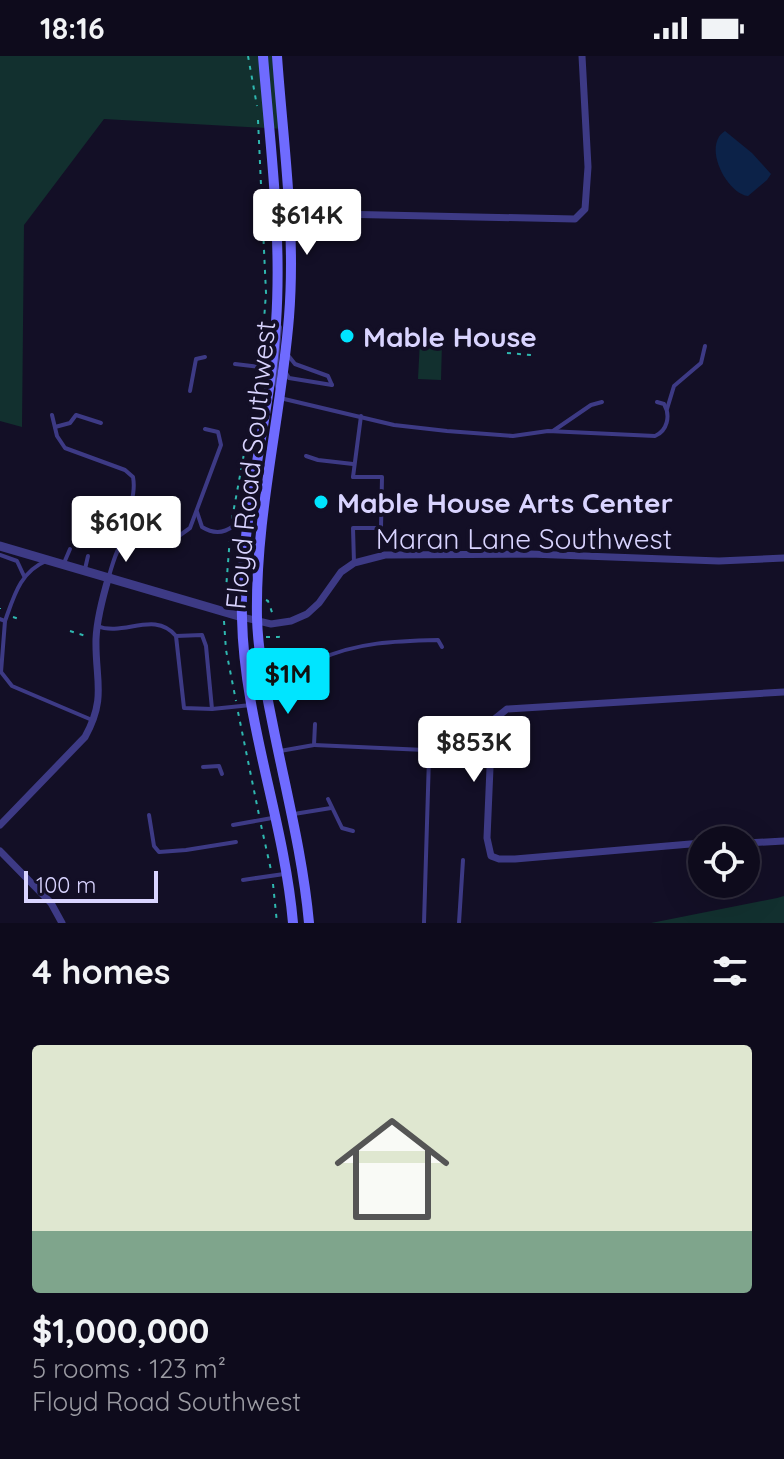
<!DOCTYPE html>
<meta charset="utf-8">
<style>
body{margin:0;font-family:Quicksand,sans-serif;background:#1c1929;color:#f1f3f6;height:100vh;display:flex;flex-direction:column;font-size:30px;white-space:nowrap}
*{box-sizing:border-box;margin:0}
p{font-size:26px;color:#9b9ba3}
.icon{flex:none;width:44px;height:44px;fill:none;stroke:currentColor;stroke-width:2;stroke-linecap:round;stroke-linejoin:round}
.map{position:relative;height:867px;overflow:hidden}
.details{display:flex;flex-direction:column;background:#0e0b1c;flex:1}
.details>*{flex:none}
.controls{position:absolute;left:688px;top:770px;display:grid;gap:16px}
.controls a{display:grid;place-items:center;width:72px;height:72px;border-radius:50%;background:#0e0b1c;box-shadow:0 8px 32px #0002,0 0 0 2px #2e2b3b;font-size:40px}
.scale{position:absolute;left:24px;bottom:20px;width:134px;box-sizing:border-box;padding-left:8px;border:4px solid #d9d4ff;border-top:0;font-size:22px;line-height:28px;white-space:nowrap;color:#d9d4ff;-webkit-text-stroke:6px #130f26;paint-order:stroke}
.price{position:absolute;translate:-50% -68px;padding:0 18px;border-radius:8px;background:#fff;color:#222;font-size:26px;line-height:52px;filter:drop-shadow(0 2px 4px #0008)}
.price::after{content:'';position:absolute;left:50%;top:48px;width:24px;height:18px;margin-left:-12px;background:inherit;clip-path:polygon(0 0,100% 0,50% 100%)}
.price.selected{background:#00e5ff;color:#111}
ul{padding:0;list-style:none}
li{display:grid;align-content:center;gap:16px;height:424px;padding:0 32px}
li+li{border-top:2px solid #2e2b3b}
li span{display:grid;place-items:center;height:248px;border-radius:8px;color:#555}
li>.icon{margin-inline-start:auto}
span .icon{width:144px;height:144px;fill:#fffc;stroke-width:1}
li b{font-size:34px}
h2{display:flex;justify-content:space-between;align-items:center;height:96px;padding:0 32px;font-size:34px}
.status{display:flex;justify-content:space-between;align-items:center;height:56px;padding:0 40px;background:#0e0b1c;direction:ltr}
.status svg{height:22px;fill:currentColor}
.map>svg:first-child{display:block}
.green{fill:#12302f}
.water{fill:#0c2248}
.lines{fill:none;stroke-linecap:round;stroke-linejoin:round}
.path{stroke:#2fb8b0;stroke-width:2;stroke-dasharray:4 6;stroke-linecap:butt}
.service{stroke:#3d3a85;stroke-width:4}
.minor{stroke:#3d3a85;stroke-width:7}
.tertiary{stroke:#3d3a85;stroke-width:9}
.secondary{stroke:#6f6bff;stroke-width:10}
.poi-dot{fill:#00e5ff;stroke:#130f26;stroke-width:3}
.labels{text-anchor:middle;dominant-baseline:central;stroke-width:8;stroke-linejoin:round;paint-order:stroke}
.poi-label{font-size:28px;font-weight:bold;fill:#d9d4ff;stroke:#130f26;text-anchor:start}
.street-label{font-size:28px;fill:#d9d4ff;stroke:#130f26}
</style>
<div class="status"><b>18:16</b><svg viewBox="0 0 49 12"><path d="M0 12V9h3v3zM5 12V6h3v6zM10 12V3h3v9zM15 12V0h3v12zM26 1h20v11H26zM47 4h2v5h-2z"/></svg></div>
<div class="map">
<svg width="784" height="867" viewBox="0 0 784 867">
<rect width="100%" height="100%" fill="#130f26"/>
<g class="green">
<polygon points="0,0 281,0 285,73 104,63 24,169 22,371 0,365"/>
<polygon points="420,284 442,286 441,324 418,323"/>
<polygon points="784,840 784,867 651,867 777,842"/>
</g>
<path class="water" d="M725,75L752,97L771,118L767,124L748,140C726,137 702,89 725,75Z"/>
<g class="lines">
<g class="path">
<polyline points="248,0 257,50"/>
<polyline points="258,64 266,237 261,305"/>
<polyline points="507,297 531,299"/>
<polyline points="232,463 259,316"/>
<polyline points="266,544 268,545 273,559"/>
<polyline points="225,546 230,481"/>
<polyline points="0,552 0,553"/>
<polyline points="13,561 22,564"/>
<polyline points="224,565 226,594 236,645"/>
<polyline points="70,575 86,580"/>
<polyline points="266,581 279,581 278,577"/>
<polyline points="238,656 259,759"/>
<polyline points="261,769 271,814"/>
<polyline points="273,828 277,867"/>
</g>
<g class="service">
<polyline points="287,298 295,308 328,320 332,329"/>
<polyline points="235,308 269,312"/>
<polyline points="286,317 289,322 332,329"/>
<polyline points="278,333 275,325 280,271"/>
<polyline points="190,335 196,303 205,301"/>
<path d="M280,342L394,369L447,375L513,380L548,375L655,380C667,375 671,360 664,348L657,346"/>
<polyline points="667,353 674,330 701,307 705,290"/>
<path d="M52,359L57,380L65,392L125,414L133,421C137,442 124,460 126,481"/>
<polyline points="55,371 70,367 76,359 101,367"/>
<polyline points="553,375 591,349 602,346"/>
<polyline points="306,400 318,404 353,408"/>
<polyline points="353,421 382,421 381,472 353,472 354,507"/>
<polyline points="353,421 361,360"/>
<path d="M197,456L202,471C220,482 232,473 245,460"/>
<polyline points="158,479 164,473 172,457"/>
<polyline points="0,499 17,505 24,520"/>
<polyline points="64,507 70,493"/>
<polyline points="85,513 88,500"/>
<path d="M109,520C124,466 129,480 176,482L190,472L221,389L218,376L205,373"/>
<path d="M0,563L5,565C14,540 20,516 46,505"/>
<polyline points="5,565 1,616 12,630 92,664"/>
<path d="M97,570C124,581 154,554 176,580L184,652L212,653L251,649"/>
<polyline points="176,580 202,579 206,590 212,653"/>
<path d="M318,604C357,586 396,585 438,584L442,591"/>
<polyline points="314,689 425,694 429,701 424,867"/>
<polyline points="280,695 314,689 315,668"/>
<polyline points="203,711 219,710 222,718"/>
<polyline points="328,743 342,772 353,775"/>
<polyline points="294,758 331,752"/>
<polyline points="149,759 154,790 159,796 186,794 236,786"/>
<polyline points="233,769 272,762"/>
<polyline points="243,824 284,818"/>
<polyline points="459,867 463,804"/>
</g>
<g class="minor">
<polyline points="289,157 575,163 585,153 588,111 582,0"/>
<polyline points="242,561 271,568 291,565 307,558 319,547 341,516 354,507 385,499 530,498 719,505 784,502"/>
<path d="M0,769L85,681C107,641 95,624 96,583C97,561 103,540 109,520"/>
<polyline points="702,787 515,803 499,803 491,800 487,782 492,665 507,653 784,636"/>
<polyline points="746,787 784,785"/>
<polyline points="0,795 51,847 62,867"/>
</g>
<polyline class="tertiary" points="0,490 242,561"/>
<g class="secondary">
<path d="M263,0C270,88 282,178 276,267C270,366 239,462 242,562C244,665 284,764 293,867"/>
<path d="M277,0C283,86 296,174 289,261C281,361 255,461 257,562C258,598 266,635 273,670C286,735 303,801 309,867"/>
</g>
</g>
<g class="poi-dot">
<circle cx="347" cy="280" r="8"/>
<circle cx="321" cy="446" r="8"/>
</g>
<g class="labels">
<g class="poi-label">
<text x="363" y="280">Mable House</text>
<text x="337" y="446">Mable House Arts Center</text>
</g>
<g class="street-label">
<text transform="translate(250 409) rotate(-84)">Floyd Road Southwest</text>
<text x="524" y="482">Maran Lane Southwest</text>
</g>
</g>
</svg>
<div class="controls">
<a><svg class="icon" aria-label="locate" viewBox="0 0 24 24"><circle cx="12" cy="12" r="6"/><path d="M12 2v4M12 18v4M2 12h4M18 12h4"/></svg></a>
</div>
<div class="scale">100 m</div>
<b class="price" style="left:307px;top:201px">$614K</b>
<b class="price" style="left:126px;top:508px">$610K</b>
<b class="price selected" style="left:288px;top:660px">$1M</b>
<b class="price" style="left:474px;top:728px">$853K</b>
</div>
<section class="details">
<h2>4 homes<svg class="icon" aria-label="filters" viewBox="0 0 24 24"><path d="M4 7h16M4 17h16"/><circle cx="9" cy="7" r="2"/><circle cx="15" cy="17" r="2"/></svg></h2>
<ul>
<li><span style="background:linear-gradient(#dfe7d0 75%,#7fa58c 0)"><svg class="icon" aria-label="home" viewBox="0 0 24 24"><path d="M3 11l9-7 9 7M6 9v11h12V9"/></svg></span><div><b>$1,000,000</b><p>5 rooms · 123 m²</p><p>Floyd Road Southwest</p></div></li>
</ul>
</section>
